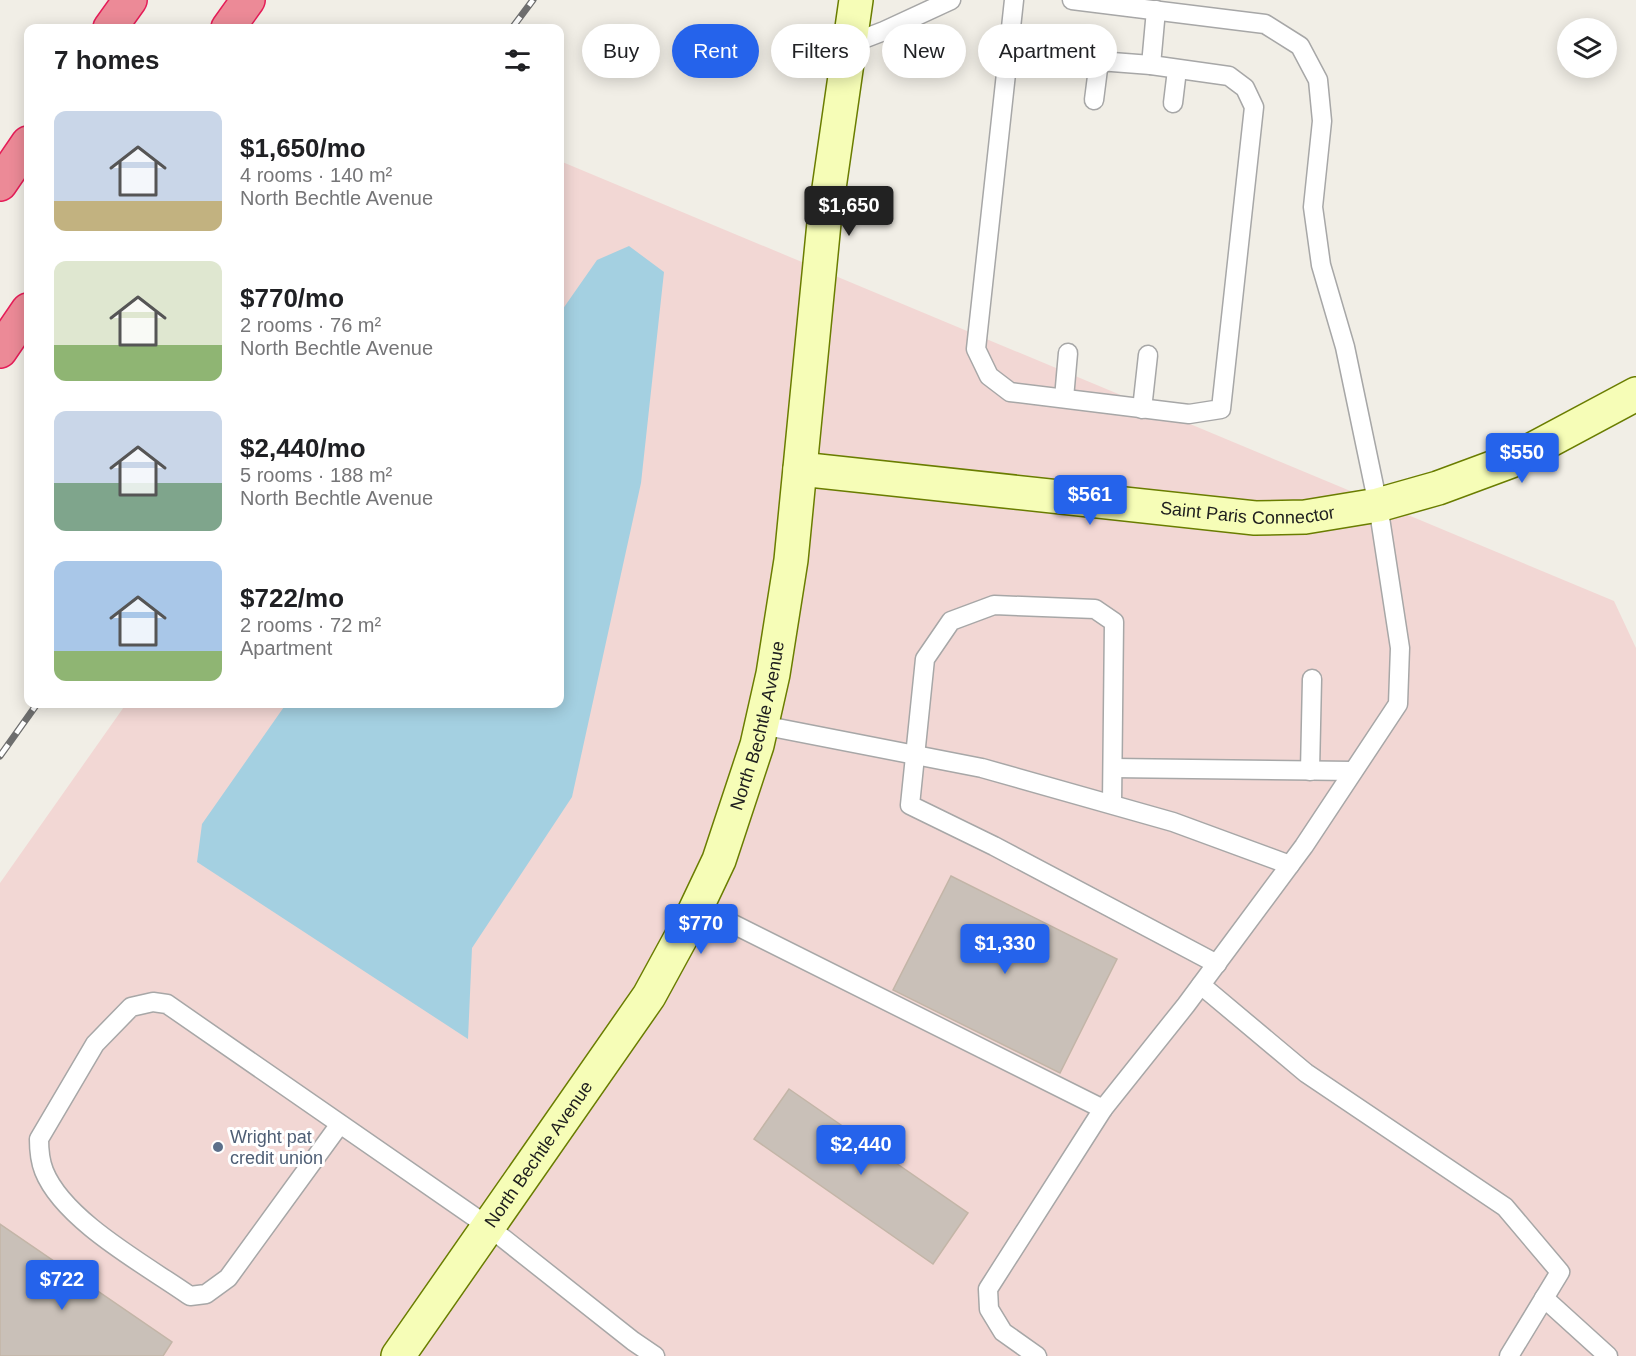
<!DOCTYPE html>
<meta charset="utf-8">
<style>
body{margin:0;font-family:Helvetica,sans-serif;background:#f6f6f6;color:#202124;height:100vh;display:flex;flex-direction:column;font-size:22px;white-space:nowrap}
*{box-sizing:border-box;margin:0}
p{font-size:20px;color:#757577}
.icon{flex:none;width:33px;height:33px;fill:none;stroke:currentColor;stroke-width:2;stroke-linecap:round;stroke-linejoin:round}
.map{position:relative;flex:1;overflow:hidden}
.side{position:absolute;left:24px;top:24px;width:540px;height:684px;display:flex;flex-direction:column;background:#fff;border-radius:12px;box-shadow:0 3px 15px #0003}
.side>*{flex:none}
.banner{position:absolute;left:582px;top:24px;width:570px;height:54px;display:flex;gap:12px}
.fabs{position:absolute;left:1557px;top:18px;display:grid;gap:12px}
.fabs a{display:grid;place-items:center;width:60px;height:60px;border-radius:50%;background:#fff;box-shadow:0 3px 15px #0003;font-size:30px}
.price{position:absolute;translate:-50% -51px;padding:0 14px;border-radius:6px;background:#2563eb;color:#fff;font-size:20px;line-height:39px;filter:drop-shadow(0 2px 3px #0008)}
.price::after{content:'';position:absolute;left:50%;top:36px;width:18px;height:14px;margin-left:-9px;background:inherit;clip-path:polygon(0 0,100% 0,50% 100%)}
.price.current{background:#222;color:#fff}
ul{padding:0;list-style:none}
li{display:flex;align-items:center;gap:18px;height:150px;padding:0 30px}
li span{display:grid;place-items:center;flex:none;width:168px;height:120px;border-radius:12px;color:#555}
li>.icon{margin-inline-start:auto}
span .icon{width:72px;height:72px;fill:#fffc;stroke-width:1}
li b{font-size:26px}
h2{display:flex;justify-content:space-between;align-items:center;height:72px;padding:0 30px;font-size:26px}
.chip{padding:0 21px;border-radius:27px;background:#fff;box-shadow:0 3px 15px #0003;font-size:21px;line-height:54px}
.chip.current{background:#2563eb;color:#fff}
.map>svg:first-child{display:block}
.commercial{fill:#f2d7d4}
.water{fill:#a4d0e1}
.building{fill:#c9c0b8;stroke:#c3b5a7;stroke-width:1.5}
.lines{fill:none;stroke-linecap:round;stroke-linejoin:round}
.lane-casing{stroke:#a7a7a7;stroke-width:21}
.secondary-casing{stroke:#6a7d00;stroke-width:36}
.highway-casing{stroke:#e51d58;stroke-width:36}
.lane{stroke:#fff;stroke-width:18}
.secondary{stroke:#f6fdb7;stroke-width:33}
.highway{stroke:#ec8a97;stroke-width:33}
.rail-casing{stroke:#6e6e6e;stroke-width:7}
.rail{stroke:#fff;stroke-width:4.5;stroke-dasharray:14;stroke-linecap:butt}
.service-dot{fill:#5c6f8a;stroke:#fff;stroke-width:2}
.labels{text-anchor:middle;dominant-baseline:central;stroke-width:6;stroke-linejoin:round;paint-order:stroke}
.street-label{font-size:18px;fill:#202020;stroke:#fff}
.service-label{font-size:18px;fill:#4e5e75;stroke:#fff;text-anchor:start}
</style>
<div class="map">
<svg width="1636" height="1356" viewBox="0 0 1636 1356">
<rect width="100%" height="100%" fill="#f1eee6"/>
<polygon class="commercial" points="560,161 1614,601 1636,648 1636,1356 0,1356 0,883 126,704 560,704"/>
<polygon class="water" points="629,246 664,272 641,483 572,797 472,948 468,1039 197,862 202,824 286,704 560,704 560,313 597,260"/>
<g class="building">
<polygon points="951,876 1117,959 1060,1073 893,990"/>
<polygon points="789,1089 968,1213 933,1264 754,1139"/>
<polygon points="0,1224 172,1342 163,1356 0,1356"/>
</g>
<g class="lines">
<defs>
<g id="lane">
<polyline points="1014,0 976,349 989,376 1010,392 1189,414 1221,409 1254,107 1245,88 1229,76 1151,65 1156,10"/>
<polyline points="850,44 884,31 951,0"/>
<polyline points="1094,100 1099,61 1151,65"/>
<polyline points="1173,103 1177,70"/>
<polyline points="1064,398 1068,353"/>
<polyline points="1142,409 1148,355"/>
<polyline points="762,725 982,768 1173,822 1290,865"/>
<polyline points="1113,768 1353,771"/>
<polyline points="1310,771 1312,679"/>
<polyline points="1112,804 1114,622 1095,609 994,605 951,621 925,659 910,805 994,846 1217,964"/>
<polyline points="697,906 1103,1109 1186,1005 1304,846 1398,704 1400,648 1378,505 1345,347 1321,265 1313,207 1322,121 1318,80 1300,46 1265,24 1072,0"/>
<polyline points="1201,985 1306,1073 1505,1207 1560,1272 1509,1356"/>
<path d="M340,1124L228,1278L206,1294L190,1296C146,1265 64,1221 44,1171C40,1161 39,1149 39,1139L95,1044L131,1007L153,1002L167,1004L489,1227L633,1341L655,1356"/>
<polyline points="1544,1298 1608,1356"/>
<polyline points="1037,1356 1003,1332 989,1309 988,1289 1103,1109"/>
</g>
<g id="secondary">
<path id="s1" d="M800,469L1255,518L1305,517L1378,505L1438,488L1511,461L1636,394"/>
<path id="s2" d="M398,1356L649,996L691,919L719,860L757,745L773,674L791,560L824,223L856,0"/>
</g>
<g id="highway">
<polyline points="110,28 130,0"/>
<polyline points="228,28 248,0"/>
<polyline points="0,184 28,143"/>
<polyline points="0,351 28,310"/>
</g>
</defs>
<use href="#lane" class="lane-casing"/>
<use href="#secondary" class="secondary-casing"/>
<use href="#highway" class="highway-casing"/>
<use href="#lane" class="lane"/>
<use href="#secondary" class="secondary"/>
<use href="#highway" class="highway"/>
<defs>
<g id="rail">
<polyline points="512,28 533,0"/>
<polyline points="0,756 37,704"/>
</g>
</defs>
<use href="#rail" class="rail-casing"/>
<use href="#rail" class="rail"/>
</g>
<circle class="service-dot" cx="218" cy="1147" r="6"/>
<g class="labels">
<g class="street-label">
<text stroke="none"><textPath href="#s1" startOffset="450">Saint Paris Connector</textPath></text>
<text stroke="none"><textPath href="#s2" startOffset="732">North Bechtle Avenue</textPath></text>
<text stroke="none"><textPath href="#s2" startOffset="246">North Bechtle Avenue</textPath></text>
</g>
<g class="service-label">
<text x="230" y="1137">Wright pat<tspan x="230" dy="21">credit union</tspan></text>
</g>
</g>
</svg>
<div class="fabs">
<a><svg class="icon" aria-label="layers" viewBox="0 0 24 24"><path d="M12 4l9 5-9 5-9-5zM3 14l9 5 9-5"/></svg></a>
</div>
<b class="price current" style="left:849px;top:237px">$1,650</b>
<b class="price" style="left:1522px;top:484px">$550</b>
<b class="price" style="left:1090px;top:526px">$561</b>
<b class="price" style="left:701px;top:955px">$770</b>
<b class="price" style="left:1005px;top:975px">$1,330</b>
<b class="price" style="left:861px;top:1176px">$2,440</b>
<b class="price" style="left:62px;top:1311px">$722</b>
<div class="banner">
<a class="chip">Buy</a>
<a class="chip current">Rent</a>
<a class="chip">Filters</a>
<a class="chip">New</a>
<a class="chip">Apartment</a>
</div>
<section class="side">
<h2>7 homes<svg class="icon" aria-label="filters" viewBox="0 0 24 24"><path d="M4 7h16M4 17h16"/><circle cx="9" cy="7" r="2"/><circle cx="15" cy="17" r="2"/></svg></h2>
<ul>
<li><span style="background:linear-gradient(#c9d6e8 75%,#c2b280 0)"><svg class="icon" aria-label="home" viewBox="0 0 24 24"><path d="M3 11l9-7 9 7M6 9v11h12V9"/></svg></span><div><b>$1,650/mo</b><p>4 rooms · 140 m²</p><p>North Bechtle Avenue</p></div></li>
<li><span style="background:linear-gradient(#dfe7d0 70%,#8fb573 0)"><svg class="icon" aria-label="home" viewBox="0 0 24 24"><path d="M3 11l9-7 9 7M6 9v11h12V9"/></svg></span><div><b>$770/mo</b><p>2 rooms · 76 m²</p><p>North Bechtle Avenue</p></div></li>
<li><span style="background:linear-gradient(#c9d6e8 60%,#7fa58c 0)"><svg class="icon" aria-label="home" viewBox="0 0 24 24"><path d="M3 11l9-7 9 7M6 9v11h12V9"/></svg></span><div><b>$2,440/mo</b><p>5 rooms · 188 m²</p><p>North Bechtle Avenue</p></div></li>
<li><span style="background:linear-gradient(#a9c7e8 75%,#8fb573 0)"><svg class="icon" aria-label="home" viewBox="0 0 24 24"><path d="M3 11l9-7 9 7M6 9v11h12V9"/></svg></span><div><b>$722/mo</b><p>2 rooms · 72 m²</p><p>Apartment</p></div></li>
</ul>
</section>
</div>
